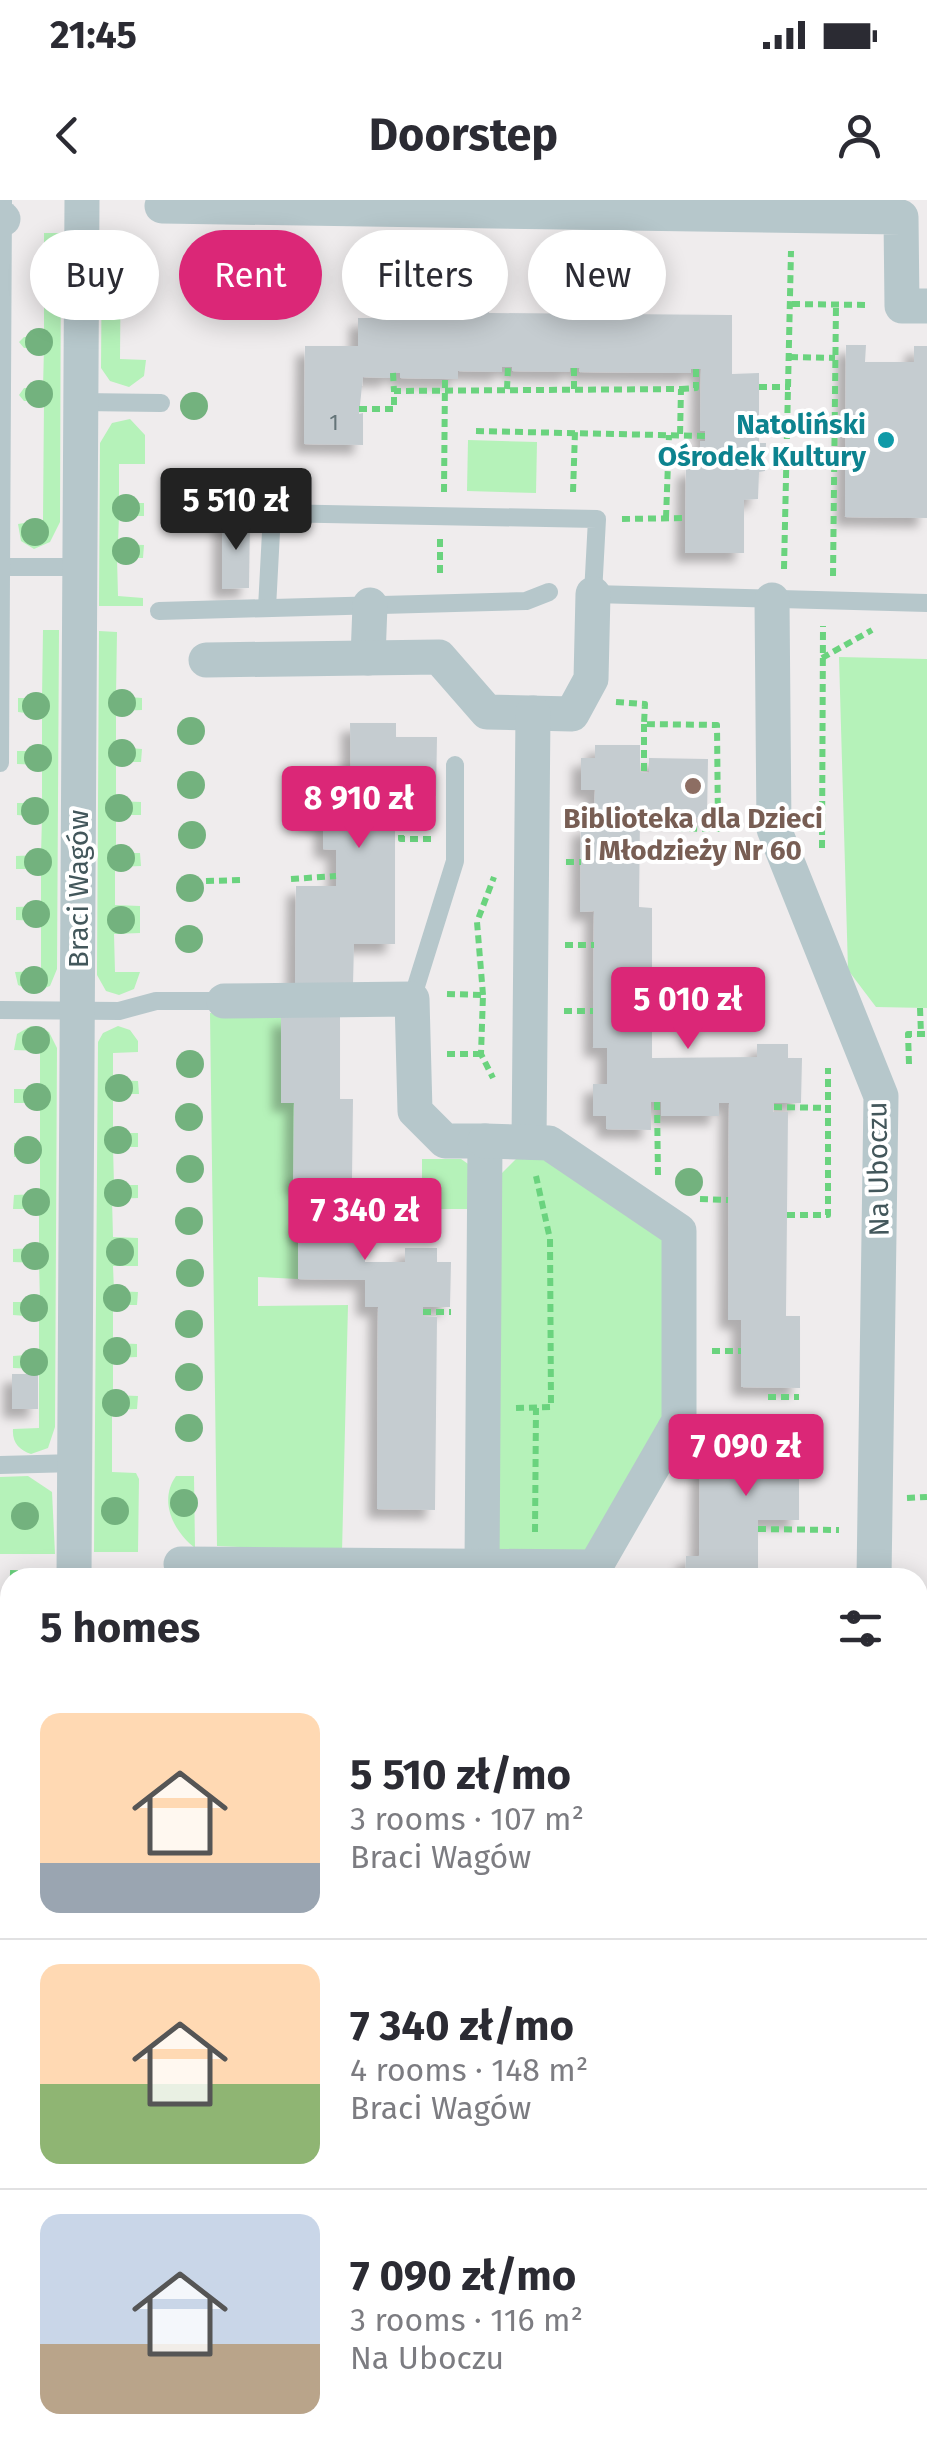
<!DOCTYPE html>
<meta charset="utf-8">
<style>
body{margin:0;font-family:"Fira Sans",sans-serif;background:#f2f2f3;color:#2b2b33;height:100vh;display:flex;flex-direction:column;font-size:38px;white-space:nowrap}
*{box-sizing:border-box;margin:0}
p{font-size:32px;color:#7c7c81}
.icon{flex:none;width:55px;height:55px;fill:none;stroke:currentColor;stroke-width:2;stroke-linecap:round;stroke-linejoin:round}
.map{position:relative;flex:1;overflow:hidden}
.side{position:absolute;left:0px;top:1368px;width:928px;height:892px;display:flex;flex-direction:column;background:#fff;border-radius:30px 30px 0 0;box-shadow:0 5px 25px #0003}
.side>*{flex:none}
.banner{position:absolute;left:30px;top:30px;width:868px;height:90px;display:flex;gap:20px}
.price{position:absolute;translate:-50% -85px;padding:0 22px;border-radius:10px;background:#db2777;color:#fff;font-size:32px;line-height:65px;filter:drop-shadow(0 2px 5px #0008)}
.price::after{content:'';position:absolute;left:50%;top:60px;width:30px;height:22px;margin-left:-15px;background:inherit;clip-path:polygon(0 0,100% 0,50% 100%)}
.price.on{background:#222;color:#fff}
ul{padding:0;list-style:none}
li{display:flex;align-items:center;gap:30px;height:250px;padding:0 40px}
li+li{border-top:2px solid #e1e1e2}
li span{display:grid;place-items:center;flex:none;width:280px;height:200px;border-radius:20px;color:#555}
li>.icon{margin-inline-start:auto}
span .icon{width:120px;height:120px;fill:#fffc;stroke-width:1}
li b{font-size:42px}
h2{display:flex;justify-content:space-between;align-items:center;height:120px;padding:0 40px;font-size:42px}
.tag{padding:0 35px;border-radius:45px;background:#fff;box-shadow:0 5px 25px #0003;font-size:35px;line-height:90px}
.tag.on{background:#db2777;color:#fff}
.status{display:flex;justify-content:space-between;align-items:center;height:70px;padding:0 50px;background:#fff;direction:ltr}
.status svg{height:28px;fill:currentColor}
header{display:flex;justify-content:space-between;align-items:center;height:130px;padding:0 40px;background:#fff;font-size:45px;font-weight:700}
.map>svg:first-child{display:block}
.green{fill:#b5f2b9}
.building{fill:#c5ccd0;filter:url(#shadow)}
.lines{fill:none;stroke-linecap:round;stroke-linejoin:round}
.path{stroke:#6ad37e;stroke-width:6;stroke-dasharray:8 5;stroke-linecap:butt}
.lane{stroke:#b6c7cb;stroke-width:18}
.street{stroke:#b6c7cb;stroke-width:35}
.tree{fill:#73b27e}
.culture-dot{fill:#0f9aa8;stroke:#fff;stroke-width:4}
.education-dot{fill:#8d6e63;stroke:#fff;stroke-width:4}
.labels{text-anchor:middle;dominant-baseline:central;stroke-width:8;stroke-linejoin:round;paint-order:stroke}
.number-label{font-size:22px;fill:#647478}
.culture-label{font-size:28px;font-weight:bold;fill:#0d838f;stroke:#fff;text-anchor:end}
.education-label{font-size:28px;font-weight:bold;fill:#785e54;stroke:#fff}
.street-label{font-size:28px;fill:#43575b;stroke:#fff}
</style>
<div class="status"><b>21:45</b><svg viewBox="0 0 49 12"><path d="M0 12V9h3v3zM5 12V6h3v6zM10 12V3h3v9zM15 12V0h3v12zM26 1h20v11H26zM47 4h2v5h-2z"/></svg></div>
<header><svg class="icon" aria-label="back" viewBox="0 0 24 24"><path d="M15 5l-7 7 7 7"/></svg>Doorstep<svg class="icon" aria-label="person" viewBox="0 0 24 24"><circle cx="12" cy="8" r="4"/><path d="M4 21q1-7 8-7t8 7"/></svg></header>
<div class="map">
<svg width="927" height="2259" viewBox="0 0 927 2259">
<defs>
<filter id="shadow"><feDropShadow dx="-9" dy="9" stdDeviation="5" flood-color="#0004"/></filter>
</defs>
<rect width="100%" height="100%" fill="#efeced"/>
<g class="green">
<polygon points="44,33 61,33 60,322 50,342 34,349 21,341 18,324 43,320 44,201 24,201 19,195 24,188 43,188 44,148 24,148 19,142 24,137 44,137"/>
<polygon points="102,33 121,34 120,159 146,160 144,176 129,187 110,181 101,168"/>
<polygon points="130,219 145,235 145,264 119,264 119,303 144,303 144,316 119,316 118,344 144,345 143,358 117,358 118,396 143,398 143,406 99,406 100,243 112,223"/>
<polygon points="468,240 537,242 536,293 467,291"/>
<polygon points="43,430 59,430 57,769 50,786 34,792 18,785 15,772 41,771 41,721 16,720 16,707 41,706 41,669 16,669 16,656 41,655 42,617 17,615 17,603 42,603 42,565 17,564 17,551 42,551 42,515 18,512 18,498 42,498"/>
<polygon points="99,431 117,432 116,496 142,498 142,510 116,511 116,547 142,549 141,562 116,562 116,601 141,602 141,615 116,615 116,653 140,653 141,666 115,667 115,705 140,706 140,733 114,734 115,772 140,772 134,789 119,795 106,791 97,775"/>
<polygon points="839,457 927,459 927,808 876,807 848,770"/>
<polygon points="210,813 281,817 281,903 294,903 294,985 307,984 307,1020 298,1021 298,1079 258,1077 258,1106 348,1105 342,1352 217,1346"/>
<path d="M31,826L49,832L57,848L55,1227L48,1248L31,1254C19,1250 12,1242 13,1229L39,1228V1169L13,1168V1156L39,1154V1117L13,1115V1102H40L39,1063L13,1062V1049L39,1048V1009H13L14,995L40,994V957H14V943L40,942V903H14V889H40V851L14,850L17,834Z"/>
<polygon points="118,826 130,830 138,841 138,852 113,853 113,880 138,881 139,894 113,894 113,933 138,933 138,947 113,947 114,985 138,985 138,998 112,999 113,1037 138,1038 138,1066 113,1066 114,1091 138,1092 137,1105 113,1105 113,1143 137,1144 137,1157 113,1158 113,1195 138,1196 137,1209 112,1210 112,1272 136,1273 139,1279 138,1352 94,1352 98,842 103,833"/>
<polygon points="517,958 556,960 670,1037 668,1213 589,1356 493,1355 492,983"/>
<polygon points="422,959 461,959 474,968 474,1009 422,1009"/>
<polygon points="28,1276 52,1292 55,1354 0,1354 0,1277"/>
<path d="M176,1276H194L195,1348C174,1332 158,1301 176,1276Z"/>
<polygon points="927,1832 927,2088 918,2089 918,1833"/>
<rect x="726" y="2250" width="188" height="9"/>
</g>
<g class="building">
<polygon points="457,106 489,106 489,113 732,115 732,174 759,173 759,243 766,243 765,271 759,272 758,299 744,300 744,353 685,353 686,268 700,267 700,241 705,241 705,231 700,231 701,169 691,169 691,173 579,172 580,168 570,168 569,172 512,171 512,167 502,167 502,172 458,171 458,179 400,178 400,173 390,173 390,178 363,177 359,214 363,213 363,245 304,244 305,146 358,146 358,118 457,118"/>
<polygon points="846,145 866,145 865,162 914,162 914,146 927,146 927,318 845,317"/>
<polygon points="250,318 249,388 222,389 222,319"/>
<polygon points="350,523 396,523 396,537 437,537 436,596 395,596 395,744 354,744 353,785 295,785 296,686 336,686 336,650 323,649 323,623 309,622 310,577 351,577"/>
<polygon points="595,545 640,545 640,572 649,573 649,558 708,559 707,618 640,616 639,707 652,708 652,858 757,857 757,844 788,844 788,858 802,858 801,903 774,903 773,912 788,912 786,1116 800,1116 800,1188 741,1187 741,1120 728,1120 729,903 719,903 719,916 661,916 661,902 651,902 651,930 606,929 606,916 593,916 593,884 607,884 607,848 593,848 594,711 580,712 581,626 594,626 595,590 581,590 581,558 595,558"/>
<polygon points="281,817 340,817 340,899 353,899 352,980 366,980 365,1062 405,1062 405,1048 437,1048 437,1062 451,1062 450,1107 423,1107 423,1116 437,1117 435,1310 377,1309 378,1107 365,1107 365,1080 298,1079 298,1020 307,1020 307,984 293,985 294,903 281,903"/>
<rect x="12" y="1174" width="26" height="35"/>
<polygon points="741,1220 799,1221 799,1320 758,1320 758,1378 685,1378 686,1356 699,1356 700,1261 740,1261"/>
<rect x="918" y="1668" width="4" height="58"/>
<polygon points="918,2089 927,2090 927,2148 918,2147"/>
<rect x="604" y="2250" width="59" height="9"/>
</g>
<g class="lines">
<g class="path">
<polyline points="458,87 468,87"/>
<polyline points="792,104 870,105"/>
<polyline points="444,118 445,87"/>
<polyline points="790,157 835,158"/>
<polyline points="574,168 574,189"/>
<polyline points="393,173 394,191"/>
<polyline points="759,187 790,187"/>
<polyline points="507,189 508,167"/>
<polyline points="681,189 696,188 696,169"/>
<polyline points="359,209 394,209 394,191 681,189 680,236"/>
<polyline points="476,231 705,236"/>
<polyline points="444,292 445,179"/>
<polyline points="573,292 575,232"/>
<polyline points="206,311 246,313"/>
<polyline points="666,318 669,235"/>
<polyline points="622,319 686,318"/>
<polyline points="440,339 440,377"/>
<polyline points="784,369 791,51"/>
<polyline points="833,376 836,105"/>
<polyline points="822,458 872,430"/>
<polyline points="616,502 645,504 644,524 717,525 718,629 662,628"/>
<polyline points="644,524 644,572"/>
<polyline points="402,596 401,639 431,639"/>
<polyline points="822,648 823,426"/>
<polyline points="566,662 581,662"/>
<polyline points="291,679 336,676"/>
<polyline points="206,681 244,680"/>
<polyline points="565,745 594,745"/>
<polyline points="447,794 483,795 481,854 493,878"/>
<polyline points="483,795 477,722 494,677"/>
<polyline points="920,808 921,834"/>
<polyline points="564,811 593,811"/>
<polyline points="447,854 481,854"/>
<polyline points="909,864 908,834 927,834"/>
<polyline points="657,902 658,976"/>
<polyline points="774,907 830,908"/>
<polyline points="700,999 728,1000"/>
<polyline points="366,1014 414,1015"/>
<polyline points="787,1015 828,1015 828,868"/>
<polyline points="423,1112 451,1112"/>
<polyline points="712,1151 741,1151"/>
<polyline points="768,1197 799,1197"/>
<polyline points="516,1208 551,1207 550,1039 536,976"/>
<polyline points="709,1230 731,1235 734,1261"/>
<polyline points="907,1298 927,1297"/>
<polyline points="758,1329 839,1330"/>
<polyline points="535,1332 536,1208"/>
<polyline points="10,1373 39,1374"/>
<polyline points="918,1816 927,1816"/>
<polyline points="301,2259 301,2250"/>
</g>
<g class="lane">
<polyline points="81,202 161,203"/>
<polyline points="1,367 79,367"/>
<polyline points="267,408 272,313 597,319 593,394 927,403"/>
<polyline points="159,411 526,401 549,392"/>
<polyline points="0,563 3,0"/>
<polyline points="412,799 455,661 455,565"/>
<polyline points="0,810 119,811 156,801 224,801"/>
<polyline points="0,1265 75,1263"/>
<polyline points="0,1958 10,1958"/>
<polyline points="521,2250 537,2259"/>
</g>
<g class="street">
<polyline points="162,6 901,17 902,106 927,106"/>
<polyline points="0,19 3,19"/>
<polyline points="772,400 774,629 881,896 874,1378"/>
<polyline points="368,458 370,405"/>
<polyline points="206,460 439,457 487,512 572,514 591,479 593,394"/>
<polyline points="224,801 412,799 415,911 445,941 485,941 482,1366"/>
<polyline points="529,942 533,513"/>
<polyline points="181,1364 595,1367 679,1221 679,1031 549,943 485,941"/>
<polyline points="74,1378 82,0"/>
<polyline points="918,1559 927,1563"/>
<polyline points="710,2250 710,2259"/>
<polyline points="68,2259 68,2250"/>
<polyline points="925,2259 927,2209"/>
</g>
</g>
<g class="tree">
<circle cx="39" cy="142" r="14"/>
<circle cx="39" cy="194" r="14"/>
<circle cx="194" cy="206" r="14"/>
<circle cx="126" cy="308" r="14"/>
<circle cx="35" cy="332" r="14"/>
<circle cx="126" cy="351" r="14"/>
<circle cx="122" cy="503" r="14"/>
<circle cx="36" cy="506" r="14"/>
<circle cx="191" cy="531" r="14"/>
<circle cx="122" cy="553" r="14"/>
<circle cx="38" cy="558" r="14"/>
<circle cx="191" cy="585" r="14"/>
<circle cx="119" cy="608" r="14"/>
<circle cx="35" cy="611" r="14"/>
<circle cx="192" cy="635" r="14"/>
<circle cx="121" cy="658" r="14"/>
<circle cx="38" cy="662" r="14"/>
<circle cx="190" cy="688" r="14"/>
<circle cx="36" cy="714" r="14"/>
<circle cx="121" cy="720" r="14"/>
<circle cx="189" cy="739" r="14"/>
<circle cx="34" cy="780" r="14"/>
<circle cx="36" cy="840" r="14"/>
<circle cx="190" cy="864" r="14"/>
<circle cx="119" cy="888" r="14"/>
<circle cx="37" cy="897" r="14"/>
<circle cx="189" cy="917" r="14"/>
<circle cx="118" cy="940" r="14"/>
<circle cx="28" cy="950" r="14"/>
<circle cx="190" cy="969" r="14"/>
<circle cx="689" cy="982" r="14"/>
<circle cx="118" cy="993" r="14"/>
<circle cx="36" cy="1002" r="14"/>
<circle cx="189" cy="1021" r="14"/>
<circle cx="120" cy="1052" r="14"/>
<circle cx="35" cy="1056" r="14"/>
<circle cx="190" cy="1073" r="14"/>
<circle cx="117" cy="1098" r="14"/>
<circle cx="34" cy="1108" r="14"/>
<circle cx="189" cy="1124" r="14"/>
<circle cx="117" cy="1151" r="14"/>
<circle cx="34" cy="1162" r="14"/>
<circle cx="189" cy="1177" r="14"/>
<circle cx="116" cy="1203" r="14"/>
<circle cx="189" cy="1228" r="14"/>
<circle cx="184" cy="1303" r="14"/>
<circle cx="115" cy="1311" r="14"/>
<circle cx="25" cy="1316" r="14"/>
</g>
<circle class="culture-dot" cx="886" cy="240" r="10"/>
<circle class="education-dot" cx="693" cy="586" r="10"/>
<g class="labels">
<g class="number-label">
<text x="334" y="222">1</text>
</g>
<g class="culture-label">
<text x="866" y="224">Natoliński<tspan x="866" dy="32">Ośrodek Kultury</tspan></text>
</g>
<g class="education-label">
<text x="693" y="618">Biblioteka dla Dzieci<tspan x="693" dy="32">i Młodzieży Nr 60</tspan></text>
</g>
<g class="street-label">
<text transform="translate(78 689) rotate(-90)">Braci Wagów</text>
<text transform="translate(878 969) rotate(-91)">Na Uboczu</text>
</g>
</g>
</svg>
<b class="price on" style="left:236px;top:353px">5 510 zł</b>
<b class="price" style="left:359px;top:651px">8 910 zł</b>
<b class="price" style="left:688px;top:852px">5 010 zł</b>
<b class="price" style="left:365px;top:1063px">7 340 zł</b>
<b class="price" style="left:746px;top:1299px">7 090 zł</b>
<div class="banner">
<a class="tag">Buy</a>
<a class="tag on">Rent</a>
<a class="tag">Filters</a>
<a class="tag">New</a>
</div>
<section class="side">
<h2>5 homes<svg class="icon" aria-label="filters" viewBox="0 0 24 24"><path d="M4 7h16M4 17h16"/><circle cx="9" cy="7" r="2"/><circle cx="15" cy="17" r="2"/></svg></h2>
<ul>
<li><span style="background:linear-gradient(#ffd9b3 75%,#9aa5b1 0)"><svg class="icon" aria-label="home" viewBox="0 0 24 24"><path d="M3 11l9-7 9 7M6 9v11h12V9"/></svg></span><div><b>5 510 zł/mo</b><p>3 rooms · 107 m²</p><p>Braci Wagów</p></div></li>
<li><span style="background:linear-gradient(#ffd9b3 60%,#8fb573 0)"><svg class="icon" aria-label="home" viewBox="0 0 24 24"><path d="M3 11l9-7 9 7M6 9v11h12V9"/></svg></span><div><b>7 340 zł/mo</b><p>4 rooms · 148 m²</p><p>Braci Wagów</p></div></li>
<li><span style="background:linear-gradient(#c9d6e8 65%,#b9a48a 0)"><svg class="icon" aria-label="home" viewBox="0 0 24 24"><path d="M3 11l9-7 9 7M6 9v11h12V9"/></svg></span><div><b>7 090 zł/mo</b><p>3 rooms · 116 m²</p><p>Na Uboczu</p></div></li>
</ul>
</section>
</div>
